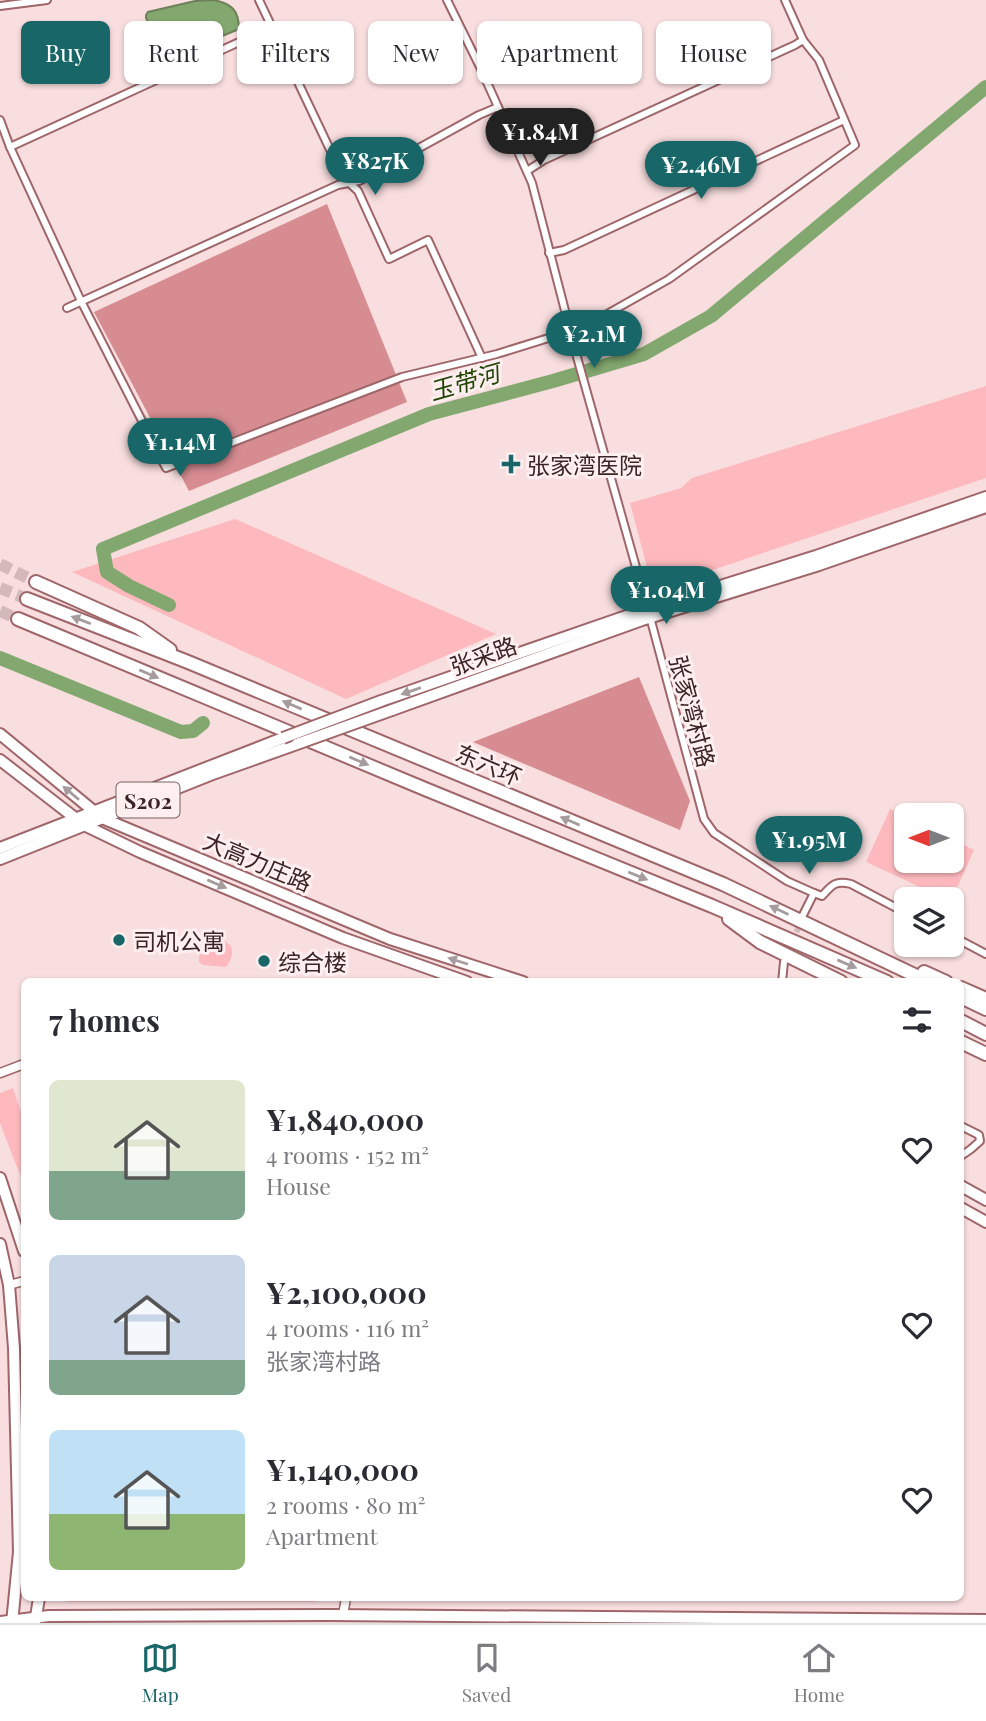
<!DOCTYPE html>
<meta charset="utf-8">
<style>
body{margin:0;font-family:"Playfair Display","Noto Sans SC",serif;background:#f7f7f7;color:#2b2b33;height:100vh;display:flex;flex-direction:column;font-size:26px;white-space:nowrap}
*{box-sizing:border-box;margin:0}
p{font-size:23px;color:#7c7c81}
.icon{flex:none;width:38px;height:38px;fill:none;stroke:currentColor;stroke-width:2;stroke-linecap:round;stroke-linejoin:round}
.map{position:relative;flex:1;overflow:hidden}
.sheet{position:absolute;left:21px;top:978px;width:943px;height:623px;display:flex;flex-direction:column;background:#fff;border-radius:10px;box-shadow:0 2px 5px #0004}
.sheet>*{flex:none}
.top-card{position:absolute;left:21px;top:21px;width:945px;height:63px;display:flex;gap:14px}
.needle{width:46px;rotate:270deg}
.fabs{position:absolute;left:894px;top:803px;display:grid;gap:14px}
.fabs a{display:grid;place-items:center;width:70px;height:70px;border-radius:10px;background:#fff;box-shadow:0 2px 5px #0004;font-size:35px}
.price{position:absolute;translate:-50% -60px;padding:0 16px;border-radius:24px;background:#186667;color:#fff;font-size:23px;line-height:46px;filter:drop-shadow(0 2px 4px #0008)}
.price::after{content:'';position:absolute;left:50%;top:42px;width:21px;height:16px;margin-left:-10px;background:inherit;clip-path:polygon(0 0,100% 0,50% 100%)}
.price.on{background:#222;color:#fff}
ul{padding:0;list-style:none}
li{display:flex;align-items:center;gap:21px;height:175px;padding:0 28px}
li span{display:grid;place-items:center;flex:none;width:196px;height:140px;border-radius:10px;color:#555}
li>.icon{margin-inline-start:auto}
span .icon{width:84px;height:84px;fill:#fffc;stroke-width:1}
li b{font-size:30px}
h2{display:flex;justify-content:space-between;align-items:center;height:84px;padding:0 28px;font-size:30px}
.tag{padding:0 24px;border-radius:10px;background:#fff;box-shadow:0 2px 5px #0004;font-size:24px;line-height:63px}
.tag.on{background:#186667;color:#fff}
.tab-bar{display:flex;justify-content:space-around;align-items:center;height:98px;border-top:2px solid #e1e1e2;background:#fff;font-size:19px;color:#7c7c81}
.tab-bar a{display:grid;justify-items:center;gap:4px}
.tab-bar .on{color:#186667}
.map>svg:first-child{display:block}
.green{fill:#fdb9bd}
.forest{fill:#d68c91}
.water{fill:#83a86f;stroke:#6e8059;stroke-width:2}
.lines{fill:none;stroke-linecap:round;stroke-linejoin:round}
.river{stroke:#83a86f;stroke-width:14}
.minor-tunnel{stroke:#d3b9ba;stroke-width:6;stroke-dasharray:6 3;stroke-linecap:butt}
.motorway-tunnel{stroke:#d3b9ba;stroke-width:12;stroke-dasharray:12 6;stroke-linecap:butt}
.minor-casing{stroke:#9f666a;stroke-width:10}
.tertiary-casing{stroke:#9f666a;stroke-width:11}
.primary-casing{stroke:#9f666a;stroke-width:14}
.motorway-casing{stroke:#9f666a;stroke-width:16}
.minor{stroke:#fff;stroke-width:6}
.tertiary{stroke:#fff;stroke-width:8}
.primary{stroke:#fff;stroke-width:10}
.motorway{stroke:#fff;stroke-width:12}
.primary-bridge-casing{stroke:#9f666a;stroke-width:14;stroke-linecap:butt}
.primary-bridge{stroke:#fff;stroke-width:10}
.oneway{fill:#a79c9d}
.poi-dot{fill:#186667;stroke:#fdeff0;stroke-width:2.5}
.labels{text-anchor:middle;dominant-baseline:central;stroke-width:6;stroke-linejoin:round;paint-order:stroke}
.shield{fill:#fdeff0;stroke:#766162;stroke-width:2}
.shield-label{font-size:21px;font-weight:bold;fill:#3c2425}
.poi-label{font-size:23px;fill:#3c2425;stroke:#fdeff0;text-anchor:start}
.street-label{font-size:23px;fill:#3c2425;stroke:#fdeff0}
.water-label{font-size:24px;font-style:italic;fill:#224506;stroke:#fdeff0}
</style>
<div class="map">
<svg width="986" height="1623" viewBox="0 0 986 1623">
<rect width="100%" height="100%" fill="#f9dedf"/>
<g class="green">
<polygon points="986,386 986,478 653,590 630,503 681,488 692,478"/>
<polygon points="235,519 462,619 496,634 346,699 72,572"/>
<polygon points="890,809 906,817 906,861 952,861 952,839 974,850 952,899 946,899 866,862"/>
<path d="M210,937C230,939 239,949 226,967L203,965L199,962C198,954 204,941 210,937Z"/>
<polygon points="13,1088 24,1121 24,1182 16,1165 0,1123 0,1093"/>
<polygon points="64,1598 322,1598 315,1602 67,1602"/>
</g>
<g class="forest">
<polygon points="327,204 407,402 189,491 94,312"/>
<polygon points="639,677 690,801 680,830 473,742"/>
</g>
<path class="water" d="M213,0C231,3 239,10 239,29L172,57L162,52L146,18V15L148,12L195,1Z"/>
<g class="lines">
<g class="river">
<polyline points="169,605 129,586 107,572 103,549 429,414 553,381 644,354 711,316 986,87"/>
<polyline points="0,658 181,732 193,731 203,723"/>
</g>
<polyline class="minor-tunnel" points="786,957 801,921"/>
<g class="motorway-tunnel">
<polyline points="0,564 36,582"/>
<polyline points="0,588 27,599"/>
<polyline points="0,611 18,619"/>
</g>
<defs>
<g id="minor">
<polyline points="259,0 343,177 358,191 389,259 428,240 482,358"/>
<polyline points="447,0 481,69 532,183 577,357 650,617 704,819 714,833 787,881 814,893 803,915"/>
<polyline points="0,6 47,0"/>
<polyline points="0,120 10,147 81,301 166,468 402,377 497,354 584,327 669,279 855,145 819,60 803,40 785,0"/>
<polyline points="10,147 272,27"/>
<polyline points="527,171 544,160 795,45 803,40"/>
<polyline points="549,253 564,250 844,120"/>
<polyline points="67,308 338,185 359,181 479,115 498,107"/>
<path d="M814,893L822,896C832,885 835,880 851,884L906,913"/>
<polyline points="952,936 986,954"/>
<polyline points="782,982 784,962"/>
<polyline points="961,1126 979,1135 980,1141 971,1149 961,1156"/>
</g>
<g id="tertiary">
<polyline points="0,1073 24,1064"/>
<polyline points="9,1285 24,1281"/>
<polyline points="343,1615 346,1598"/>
</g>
<g id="primary">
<polyline points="381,701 638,612 816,556 986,497"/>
<polyline points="392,710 642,620 819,565 986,507"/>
<polyline points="0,734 102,818 390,939 523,982"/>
<polyline points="0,760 84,825 140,852 343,938 467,982"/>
<polyline points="0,848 283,738"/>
<polyline points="0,859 210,775 297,744"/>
<polyline points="0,1178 24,1251"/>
<polyline points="961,1186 986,1200"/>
<polyline points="961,1208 986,1222"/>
<polyline points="0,1244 9,1285 14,1348 19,1552 12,1623"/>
<polyline points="0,1622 49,1616 329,1615 986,1620"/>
<polyline points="35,1623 39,1598"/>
</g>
<g id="motorway">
<polyline points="36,582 139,628 170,650"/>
<polyline points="27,599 188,662 723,884 929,982"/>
<polyline points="18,619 425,789 712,906 887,982"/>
<polyline points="729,919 760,942 841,982"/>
<polyline points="924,972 946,982"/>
<polyline points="961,988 986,999"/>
<polyline points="961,997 986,1009"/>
<polyline points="961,1021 986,1034"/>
<polyline points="961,1042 986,1054"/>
</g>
</defs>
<use href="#minor" class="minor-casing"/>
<use href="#tertiary" class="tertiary-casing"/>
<use href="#primary" class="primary-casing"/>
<use href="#motorway" class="motorway-casing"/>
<use href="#minor" class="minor"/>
<use href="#tertiary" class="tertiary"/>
<use href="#primary" class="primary"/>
<use href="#motorway" class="motorway"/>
<defs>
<g id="primary-bridge">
<polyline points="283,738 381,701"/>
<polyline points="297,744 392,710"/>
</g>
</defs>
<use href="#primary-bridge" class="primary-bridge-casing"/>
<use href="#primary-bridge" class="primary-bridge"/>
</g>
<defs><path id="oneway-solid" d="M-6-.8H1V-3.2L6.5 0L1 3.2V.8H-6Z" transform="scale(1.75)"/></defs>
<g class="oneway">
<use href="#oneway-solid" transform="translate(81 620) rotate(-159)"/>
<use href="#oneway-solid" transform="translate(149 674) rotate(23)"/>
<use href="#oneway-solid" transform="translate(411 691) rotate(161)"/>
<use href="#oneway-solid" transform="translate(292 705) rotate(-157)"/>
<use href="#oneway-solid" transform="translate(359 761) rotate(23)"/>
<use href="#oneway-solid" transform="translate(71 793) rotate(-140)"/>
<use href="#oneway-solid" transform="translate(570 821) rotate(-157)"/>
<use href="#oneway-solid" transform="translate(638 876) rotate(22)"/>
<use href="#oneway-solid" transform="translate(217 884) rotate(23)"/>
<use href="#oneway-solid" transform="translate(779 910) rotate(-155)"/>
<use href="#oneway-solid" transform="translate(458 961) rotate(-162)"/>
<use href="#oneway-solid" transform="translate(847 964) rotate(23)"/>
</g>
<g class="poi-dot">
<path d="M507.5 453.5h7v7h7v7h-7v7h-7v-7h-7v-7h7z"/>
<circle cx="119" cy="940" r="7"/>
<circle cx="264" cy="961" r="7"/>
</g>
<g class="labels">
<rect class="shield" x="116.5" y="782.5" width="63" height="35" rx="5"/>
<g class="shield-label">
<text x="148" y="800">S202</text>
</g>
<g class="poi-label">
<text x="527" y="464">张家湾医院</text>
<text x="133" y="940">司机公寓</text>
<text x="278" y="961">综合楼</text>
</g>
<g class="street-label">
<text transform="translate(483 655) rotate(-20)">张采路</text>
<text transform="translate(693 711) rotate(75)">张家湾村路</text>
<text transform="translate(489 764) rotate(23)">东六环</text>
<text transform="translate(258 861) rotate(23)">大高力庄路</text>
</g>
<g class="water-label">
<text transform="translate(464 381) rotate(-16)">玉带河</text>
</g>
</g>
</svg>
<div class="fabs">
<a><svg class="needle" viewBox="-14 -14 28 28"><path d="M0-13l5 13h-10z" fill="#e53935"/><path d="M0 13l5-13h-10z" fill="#7c7c81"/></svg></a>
<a><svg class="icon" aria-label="layers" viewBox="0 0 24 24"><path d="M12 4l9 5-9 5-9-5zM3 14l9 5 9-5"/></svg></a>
</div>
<b class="price on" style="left:540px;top:168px">¥1.84M</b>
<b class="price" style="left:375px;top:197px">¥827K</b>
<b class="price" style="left:701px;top:201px">¥2.46M</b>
<b class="price" style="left:594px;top:370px">¥2.1M</b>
<b class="price" style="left:180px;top:478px">¥1.14M</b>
<b class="price" style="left:666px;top:626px">¥1.04M</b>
<b class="price" style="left:809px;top:876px">¥1.95M</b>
<div class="top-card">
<a class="tag on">Buy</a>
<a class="tag">Rent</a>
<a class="tag">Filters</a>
<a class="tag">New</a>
<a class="tag">Apartment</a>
<a class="tag">House</a>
</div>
<section class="sheet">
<h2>7 homes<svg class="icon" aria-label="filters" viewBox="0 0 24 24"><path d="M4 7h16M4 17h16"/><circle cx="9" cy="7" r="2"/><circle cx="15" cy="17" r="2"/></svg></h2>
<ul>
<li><span style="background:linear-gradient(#dfe7d0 65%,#7fa58c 0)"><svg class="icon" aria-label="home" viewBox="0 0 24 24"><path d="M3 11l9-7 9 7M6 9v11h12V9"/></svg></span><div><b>¥1,840,000</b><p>4 rooms · 152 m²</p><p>House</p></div><svg class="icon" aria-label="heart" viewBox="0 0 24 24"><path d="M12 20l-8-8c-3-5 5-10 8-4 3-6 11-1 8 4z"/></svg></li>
<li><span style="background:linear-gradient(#c9d6e8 75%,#7fa58c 0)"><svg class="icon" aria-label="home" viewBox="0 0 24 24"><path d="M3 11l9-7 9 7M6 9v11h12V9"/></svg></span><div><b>¥2,100,000</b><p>4 rooms · 116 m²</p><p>张家湾村路</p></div><svg class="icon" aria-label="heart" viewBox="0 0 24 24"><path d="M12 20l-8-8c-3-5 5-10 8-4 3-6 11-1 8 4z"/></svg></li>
<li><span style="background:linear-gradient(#bfe0f5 60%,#8fb573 0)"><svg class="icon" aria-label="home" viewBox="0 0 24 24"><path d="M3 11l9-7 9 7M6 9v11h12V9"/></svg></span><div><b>¥1,140,000</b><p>2 rooms · 80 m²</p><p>Apartment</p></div><svg class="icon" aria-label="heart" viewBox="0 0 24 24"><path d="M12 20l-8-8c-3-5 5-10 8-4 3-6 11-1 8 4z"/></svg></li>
</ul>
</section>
</div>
<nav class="tab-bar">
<a class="on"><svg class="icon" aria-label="map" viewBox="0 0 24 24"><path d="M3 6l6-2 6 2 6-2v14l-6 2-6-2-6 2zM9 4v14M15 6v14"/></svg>Map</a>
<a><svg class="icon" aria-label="saved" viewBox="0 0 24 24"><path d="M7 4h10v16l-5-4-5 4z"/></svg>Saved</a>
<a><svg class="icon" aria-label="home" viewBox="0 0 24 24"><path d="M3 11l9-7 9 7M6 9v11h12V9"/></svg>Home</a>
</nav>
